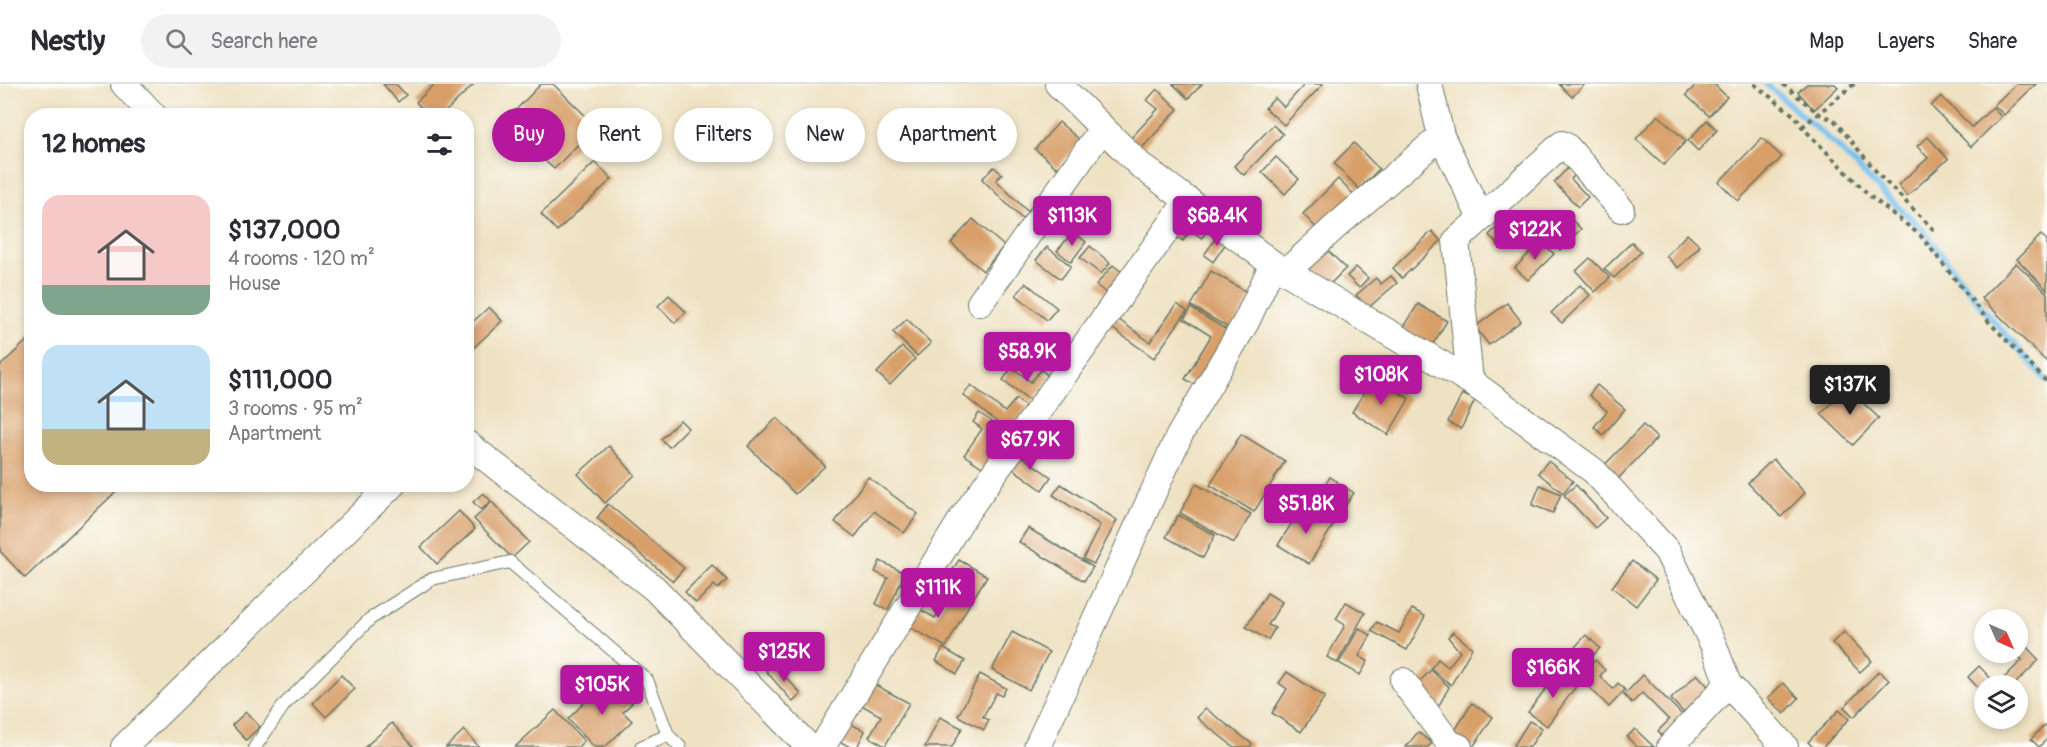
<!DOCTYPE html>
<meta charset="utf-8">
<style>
body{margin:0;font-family:Pangolin,sans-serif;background:#f2f2f3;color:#2b2b33;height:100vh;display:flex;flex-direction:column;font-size:22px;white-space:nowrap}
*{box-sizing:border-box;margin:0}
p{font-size:20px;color:#7c7c81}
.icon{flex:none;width:33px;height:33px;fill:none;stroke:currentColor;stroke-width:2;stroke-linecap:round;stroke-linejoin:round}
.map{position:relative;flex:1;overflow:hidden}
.sheet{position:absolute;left:24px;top:24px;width:450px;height:384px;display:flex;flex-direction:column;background:#fff;border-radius:24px;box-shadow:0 3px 9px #0003}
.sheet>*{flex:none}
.hud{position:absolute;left:492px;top:24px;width:570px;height:54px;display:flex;gap:12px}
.needle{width:39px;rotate:135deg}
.buttons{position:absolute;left:1974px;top:525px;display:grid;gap:12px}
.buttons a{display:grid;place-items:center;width:54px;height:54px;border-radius:50%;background:#fff;box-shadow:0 3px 9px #0003;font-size:30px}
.price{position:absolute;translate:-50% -51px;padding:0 14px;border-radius:6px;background:#b5179e;color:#fff;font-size:20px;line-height:39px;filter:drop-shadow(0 2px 3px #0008)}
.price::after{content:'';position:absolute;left:50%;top:36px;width:18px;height:14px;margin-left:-9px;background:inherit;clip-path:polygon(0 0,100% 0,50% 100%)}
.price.on{background:#222;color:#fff}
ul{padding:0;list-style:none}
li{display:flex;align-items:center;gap:18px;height:150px;padding:0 18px}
li span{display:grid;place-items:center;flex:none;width:168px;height:120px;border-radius:18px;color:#555}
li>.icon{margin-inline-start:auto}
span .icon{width:72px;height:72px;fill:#fffc;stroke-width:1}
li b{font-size:26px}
h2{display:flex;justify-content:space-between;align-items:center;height:72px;padding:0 18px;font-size:26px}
.tag{padding:0 21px;border-radius:27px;background:#fff;box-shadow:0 3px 9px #0003;font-size:21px;line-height:54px}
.tag.on{background:#b5179e;color:#fff}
header{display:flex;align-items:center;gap:36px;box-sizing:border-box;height:84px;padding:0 30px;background:#fff;border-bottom:2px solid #e1e1e2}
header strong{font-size:28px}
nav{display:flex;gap:33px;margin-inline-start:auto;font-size:21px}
.search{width:420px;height:54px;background:#f2f2f3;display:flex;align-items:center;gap:15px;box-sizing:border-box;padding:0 21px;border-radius:33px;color:#7c7c81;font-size:22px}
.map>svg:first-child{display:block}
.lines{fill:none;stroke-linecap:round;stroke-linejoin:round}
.stream{stroke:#77c1f0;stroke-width:6}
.building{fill:#d89f69}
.lane-casing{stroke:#687766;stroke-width:14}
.street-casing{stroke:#687766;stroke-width:28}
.path{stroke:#687766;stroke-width:4;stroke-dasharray:4.5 4.5;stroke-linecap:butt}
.lane{stroke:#fff;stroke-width:12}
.street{stroke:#fff;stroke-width:26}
</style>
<header>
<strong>Nestly</strong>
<div class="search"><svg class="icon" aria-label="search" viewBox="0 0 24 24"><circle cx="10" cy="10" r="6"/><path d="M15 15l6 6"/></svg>Search here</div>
<nav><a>Map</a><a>Layers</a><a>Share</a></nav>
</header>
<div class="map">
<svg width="2047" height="663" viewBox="0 0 2047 663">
<rect width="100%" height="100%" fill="#fdfcf7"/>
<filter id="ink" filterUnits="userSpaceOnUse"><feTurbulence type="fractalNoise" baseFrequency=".0167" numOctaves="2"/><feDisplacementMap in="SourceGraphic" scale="12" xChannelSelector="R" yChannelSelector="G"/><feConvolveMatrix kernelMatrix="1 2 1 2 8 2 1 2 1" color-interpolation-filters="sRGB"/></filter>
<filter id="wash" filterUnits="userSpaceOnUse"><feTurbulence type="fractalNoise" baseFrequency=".008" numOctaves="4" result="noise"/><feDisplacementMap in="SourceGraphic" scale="24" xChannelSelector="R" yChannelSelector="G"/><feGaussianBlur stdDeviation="1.35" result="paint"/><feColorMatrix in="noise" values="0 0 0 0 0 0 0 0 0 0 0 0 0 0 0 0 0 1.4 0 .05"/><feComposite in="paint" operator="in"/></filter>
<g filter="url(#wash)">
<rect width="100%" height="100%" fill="#efe2c3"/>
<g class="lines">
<polyline class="stream" points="1766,0 1839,64 1880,106 1922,145 1989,232 2047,297"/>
</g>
<g id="blocks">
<g class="building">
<polygon points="383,0 396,0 406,11 398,18"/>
<polygon points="435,0 474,0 441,32 428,32 416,18"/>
<polygon points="541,0 553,0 596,42 554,85 544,76 552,68 512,30"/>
<polygon points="1173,0 1202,0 1188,15"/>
<polygon points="1305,0 1323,0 1284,41 1265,24 1275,14 1284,23"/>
<polygon points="1559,0 1585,0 1572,13"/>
<polygon points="1697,0 1714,0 1727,13 1709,32 1686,11"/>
<polygon points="1807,0 1835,0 1838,3 1814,26 1798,8"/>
<polygon points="2016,0 2036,0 2004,31 1994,21"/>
<polygon points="1157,5 1178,25 1142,64 1131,54 1158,25 1147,16"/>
<polygon points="1941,12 1972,43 1993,23 2001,33 1971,63 1931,22"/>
<polygon points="1658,31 1686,57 1664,81 1636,55"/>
<polygon points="1707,36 1717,46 1698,67 1688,57"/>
<polygon points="1059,38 1081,57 1057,84 1035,65"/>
<polygon points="1273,41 1283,50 1244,91 1234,82"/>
<polygon points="1928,53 1948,75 1907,112 1898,101 1928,74 1917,62"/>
<polygon points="1762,54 1782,73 1738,117 1719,98"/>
<polygon points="1354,59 1379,85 1359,105 1334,79"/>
<polygon points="1276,73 1299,95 1285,110 1262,88"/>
<polygon points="595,78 612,95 557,147 541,130"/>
<polygon points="994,83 1002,90 996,96 1028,128 1022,135 982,95"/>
<polygon points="1568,84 1575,91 1571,95 1588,113 1578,123 1554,98"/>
<polygon points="1338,95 1358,115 1322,150 1303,130"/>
<polygon points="1228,122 1248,135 1241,146 1221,133"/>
<polygon points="1186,128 1209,144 1202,154 1190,146 1183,157 1172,150"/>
<polygon points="1564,128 1581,145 1560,166 1544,149"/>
<polygon points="1506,134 1517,145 1500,163 1489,151"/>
<polygon points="973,135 1004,162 983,187 951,159"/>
<polygon points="1432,147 1441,157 1402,194 1393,184"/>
<polygon points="1073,148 1086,158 1071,178 1057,167"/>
<polygon points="1220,148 1229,155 1213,178 1204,171"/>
<polygon points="1687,150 1700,162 1678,184 1666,172"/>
<polygon points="2041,151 2047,156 2047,206 2017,175"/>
<polygon points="1541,157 1554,170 1528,196 1515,184"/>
<polygon points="1632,158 1641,168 1614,194 1604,185"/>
<polygon points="1090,162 1110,179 1101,190 1080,174"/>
<polygon points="1047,163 1071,182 1061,195 1036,176"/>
<polygon points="1327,166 1346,184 1324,206 1306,188"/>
<polygon points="1590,174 1610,194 1595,208 1576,187"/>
<polygon points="2016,179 2047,209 2047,278 1981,214"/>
<polygon points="1113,181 1128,193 1111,213 1096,201"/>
<polygon points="1356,183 1368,194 1359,204 1347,192"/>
<polygon points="1211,187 1252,211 1232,246 1191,222"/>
<polygon points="1391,192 1397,199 1368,224 1356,211 1376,194 1381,200"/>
<polygon points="1026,199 1057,224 1047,236 1016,211"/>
<polygon points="1580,201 1590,211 1562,239 1551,229"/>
<polygon points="669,211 686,228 675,239 658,222"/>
<polygon points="1507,219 1521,237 1489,261 1475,243"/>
<polygon points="1177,220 1187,227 1154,274 1109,242 1115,233 1150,258"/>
<polygon points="1418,220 1447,237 1429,267 1400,249"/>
<polygon points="489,223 502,237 466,271 466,244"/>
<polygon points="1191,224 1230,248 1197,302 1185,295 1211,252 1184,235"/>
<polygon points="907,235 931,259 917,272 893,248"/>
<polygon points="32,252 32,400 124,400 25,494 0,467 0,282"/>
<polygon points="902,263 915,275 890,301 877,289"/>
<polygon points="1012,283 1031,298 1041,286 1050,293 1032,318 1003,296"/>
<polygon points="1374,292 1409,315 1388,351 1352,328"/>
<polygon points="971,301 1005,328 1016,315 1027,324 1008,347 963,311"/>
<polygon points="1597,301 1625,325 1603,351 1594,343 1607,327 1589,311"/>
<polygon points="1847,304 1879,334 1853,361 1821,330"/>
<polygon points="1462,310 1475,316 1461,345 1448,338"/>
<polygon points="979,329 1009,349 985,385 964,371 982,345 973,338"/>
<polygon points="777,334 825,382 795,410 748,362"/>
<polygon points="680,336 688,344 669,363 661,355"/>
<polygon points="1643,341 1657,354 1613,400 1599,387"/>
<polygon points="1241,350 1285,377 1254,428 1210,401"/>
<polygon points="609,362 635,391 605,419 578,390"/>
<polygon points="1017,369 1051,393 1042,406 1008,381"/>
<polygon points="1773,375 1805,409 1781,433 1748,399"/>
<polygon points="1548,377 1573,397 1563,409 1538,389"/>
<polygon points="868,393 918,430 904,449 874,427 855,453 835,438"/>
<polygon points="1330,393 1354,409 1336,436 1312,420"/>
<polygon points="1061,400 1117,436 1094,480 1083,475 1100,441 1053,411"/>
<polygon points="1196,400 1251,430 1234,459 1180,429"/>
<polygon points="1540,401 1561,410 1553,429 1532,421"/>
<polygon points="1576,401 1606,434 1595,444 1564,411"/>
<polygon points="483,409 491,417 481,426 473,418"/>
<polygon points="492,418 529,458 512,474 474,435"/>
<polygon points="608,420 684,484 673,497 597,434"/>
<polygon points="1303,421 1334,440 1309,480 1278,461"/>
<polygon points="459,427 475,445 437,480 421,463"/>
<polygon points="1178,431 1215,451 1203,474 1166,453"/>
<polygon points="1028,444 1093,483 1084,497 1019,458"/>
<polygon points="959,476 987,492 973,515 945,498"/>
<polygon points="880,477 905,489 888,526 876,520 888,494 875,488"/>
<polygon points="1632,477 1656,496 1636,522 1612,503"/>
<polygon points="712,481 727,496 718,505 714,501 696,519 685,508"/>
<polygon points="951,506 971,517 946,563 900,538 910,520 935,534"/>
<polygon points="1267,509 1282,518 1268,541 1275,544 1268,556 1246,543"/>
<polygon points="1346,518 1365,529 1337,579 1327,573 1345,541 1336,535"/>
<polygon points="1412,525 1425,532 1407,566 1371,547 1377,538 1399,549"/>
<polygon points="1359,544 1371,551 1359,572 1368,577 1360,591 1339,579"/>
<polygon points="1012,548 1049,568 1029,606 992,586"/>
<polygon points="1453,548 1472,564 1451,601 1431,584 1438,575 1448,583 1460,568 1448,553"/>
<polygon points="1844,548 1872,577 1860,588 1832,559"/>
<polygon points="1586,551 1600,564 1579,587 1565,574"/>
<polygon points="2018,554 2039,576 2013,602 1984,602 1984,610 1968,593 1979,582 1997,601 2022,576 2015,568 2018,568"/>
<polygon points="943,564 965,577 957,590 936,577"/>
<polygon points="1595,576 1605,586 1600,592 1613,605 1618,599 1625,606 1609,623 1579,593"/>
<polygon points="774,580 801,610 793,618 766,587"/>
<polygon points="1431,586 1449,603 1437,625 1414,603"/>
<polygon points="1559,587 1577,601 1547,642 1528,628"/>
<polygon points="1879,587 1889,596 1854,633 1844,623"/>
<polygon points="1287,588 1325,613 1301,648 1272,629 1287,605 1279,599"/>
<polygon points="980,590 1006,604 1002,612 996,609 983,633 989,636 984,646 958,632"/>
<polygon points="1697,590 1715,610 1689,635 1671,615"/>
<polygon points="341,591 355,605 326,633 313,619"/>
<polygon points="1643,591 1688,637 1668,657 1658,647 1669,636 1642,609 1632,619 1624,611"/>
<polygon points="870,598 909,619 885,662 869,653 881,632 858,619"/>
<polygon points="612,599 632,619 623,628 632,637 605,663 594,663 568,635 600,603 604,607"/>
<polygon points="1783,599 1799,614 1784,630 1768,614"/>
<polygon points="1472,619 1493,633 1473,663 1470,663 1452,651"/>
<polygon points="1205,624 1252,660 1250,663 1234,663 1197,634"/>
<polygon points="555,626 584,657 578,663 515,663"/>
<polygon points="1839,626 1849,635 1823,663 1813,663 1808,658"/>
<polygon points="246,628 260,643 246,656 232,641"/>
<polygon points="940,633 962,644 952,663 925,663"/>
<polygon points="1529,637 1542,644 1530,663 1513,663"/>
<polygon points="392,639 414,663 365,663"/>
<polygon points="849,639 865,647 857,663 850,663 839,657"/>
<polygon points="2047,639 2047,655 2039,663 2031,655"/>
<polygon points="1635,645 1654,663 1637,663 1627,653"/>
<polygon points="464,646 479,663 446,663"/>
<polygon points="1418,648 1432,659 1428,663 1406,663"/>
</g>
</g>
</g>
<g filter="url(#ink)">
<use href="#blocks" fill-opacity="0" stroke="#687766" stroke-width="1.5"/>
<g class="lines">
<defs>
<g id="lane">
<polyline points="255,663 284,621 370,535 432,495 510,478 647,596 668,651 680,663"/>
<polyline points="641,663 668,651"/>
</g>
<g id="street">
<polyline points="124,0 154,32"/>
<polyline points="1058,0 1140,81 1273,180 1470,297 1594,387 1667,467 1714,562 1728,600 1785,663"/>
<polyline points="1429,0 1441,52 1481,134"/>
<polyline points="1287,187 1335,143 1441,52"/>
<polyline points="980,219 1102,45"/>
<polyline points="1470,297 1456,157 1562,60 1567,63 1621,125"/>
<polyline points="466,359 654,504 809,663"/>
<polyline points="1403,597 1449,659 1459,663"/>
<polyline points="124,663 393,400"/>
<polyline points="822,663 963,433 1188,116"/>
<polyline points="1037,663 1179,352 1246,238 1273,180"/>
<polyline points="1670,663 1728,600"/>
</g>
</defs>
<use href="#lane" class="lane-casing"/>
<use href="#street" class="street-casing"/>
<g class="path">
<polyline points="1754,0 1796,33 1802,43 1871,113 1920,151 1989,238 2047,298"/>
<polyline points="1783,0 1819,30 1834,36 1880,92 1934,146"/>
<polyline points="1802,43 1854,0"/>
</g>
<use href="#lane" class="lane"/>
<use href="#street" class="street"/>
</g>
</g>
</svg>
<div class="buttons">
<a><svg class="needle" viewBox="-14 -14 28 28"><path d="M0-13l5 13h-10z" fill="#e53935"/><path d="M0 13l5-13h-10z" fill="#7c7c81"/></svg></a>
<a><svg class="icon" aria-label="layers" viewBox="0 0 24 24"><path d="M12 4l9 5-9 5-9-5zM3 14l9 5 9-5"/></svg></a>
</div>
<b class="price" style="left:1072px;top:163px">$113K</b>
<b class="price" style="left:1217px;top:163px">$68.4K</b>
<b class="price" style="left:1535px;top:177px">$122K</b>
<b class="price" style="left:1027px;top:299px">$58.9K</b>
<b class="price" style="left:1381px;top:322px">$108K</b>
<b class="price on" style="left:1850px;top:332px">$137K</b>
<b class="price" style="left:1030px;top:387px">$67.9K</b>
<b class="price" style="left:1306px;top:451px">$51.8K</b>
<b class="price" style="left:938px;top:535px">$111K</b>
<b class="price" style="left:784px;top:599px">$125K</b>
<b class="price" style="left:1553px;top:615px">$166K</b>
<b class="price" style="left:602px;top:632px">$105K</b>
<div class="hud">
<a class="tag on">Buy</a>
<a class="tag">Rent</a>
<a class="tag">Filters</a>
<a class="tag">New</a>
<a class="tag">Apartment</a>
</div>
<section class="sheet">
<h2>12 homes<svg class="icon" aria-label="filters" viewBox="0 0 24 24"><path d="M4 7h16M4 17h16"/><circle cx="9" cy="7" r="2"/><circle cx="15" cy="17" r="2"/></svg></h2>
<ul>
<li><span style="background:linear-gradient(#f6c9c9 75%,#7fa58c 0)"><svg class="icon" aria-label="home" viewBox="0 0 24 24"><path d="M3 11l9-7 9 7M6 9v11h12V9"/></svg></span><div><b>$137,000</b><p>4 rooms · 120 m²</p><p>House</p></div></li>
<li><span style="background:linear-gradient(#bfe0f5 70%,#c2b280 0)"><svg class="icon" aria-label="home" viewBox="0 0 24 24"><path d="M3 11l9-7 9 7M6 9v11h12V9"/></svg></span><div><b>$111,000</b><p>3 rooms · 95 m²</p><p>Apartment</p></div></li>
</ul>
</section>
</div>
